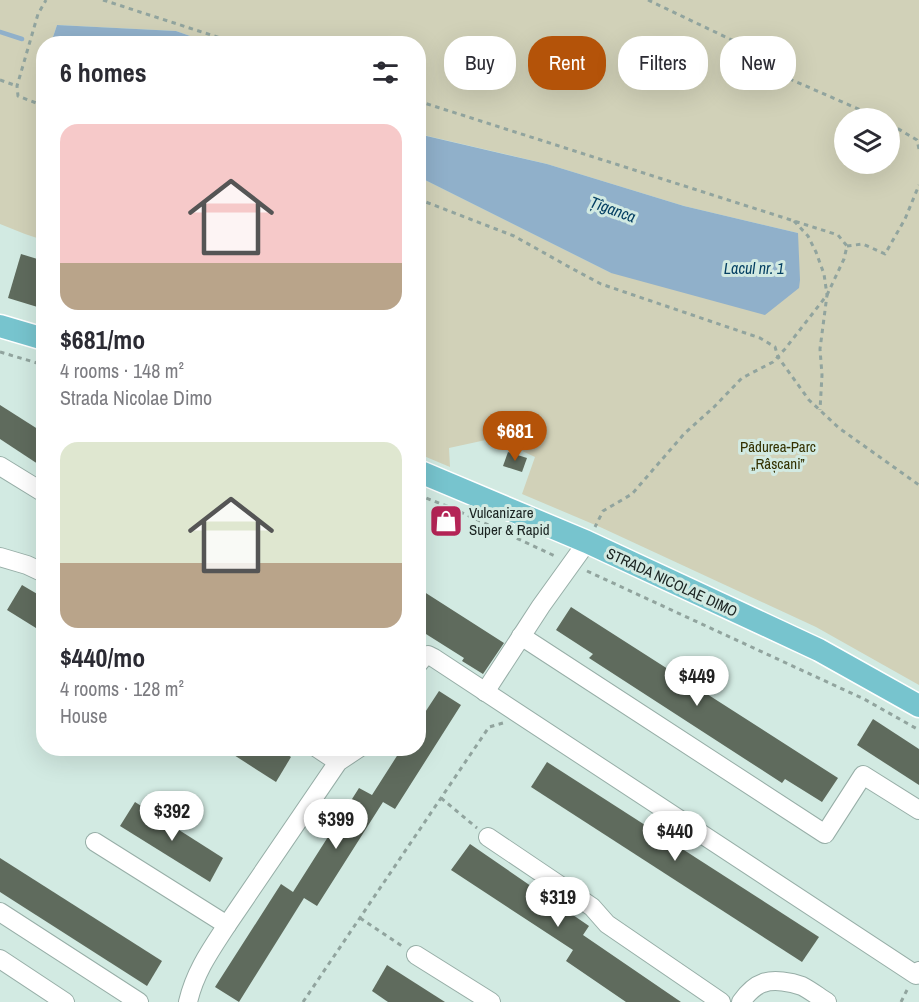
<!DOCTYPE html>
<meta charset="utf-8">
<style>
body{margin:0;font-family:"Archivo Narrow",sans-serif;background:#f2f2f3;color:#2b2b33;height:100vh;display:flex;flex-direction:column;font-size:22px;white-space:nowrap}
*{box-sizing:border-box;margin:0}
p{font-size:20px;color:#7c7c81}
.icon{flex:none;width:33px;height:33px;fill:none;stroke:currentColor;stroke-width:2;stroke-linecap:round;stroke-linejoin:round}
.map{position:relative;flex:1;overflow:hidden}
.details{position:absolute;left:36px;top:36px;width:390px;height:720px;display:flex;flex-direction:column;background:#fff;border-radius:24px;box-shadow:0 6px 24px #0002}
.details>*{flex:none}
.hud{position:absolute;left:444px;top:36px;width:384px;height:54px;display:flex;gap:12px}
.tools{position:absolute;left:834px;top:108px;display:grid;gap:12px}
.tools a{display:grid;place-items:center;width:66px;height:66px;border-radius:50%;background:#fff;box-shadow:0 6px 24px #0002;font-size:30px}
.price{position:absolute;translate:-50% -51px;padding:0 14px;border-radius:21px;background:#fff;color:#222;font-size:20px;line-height:39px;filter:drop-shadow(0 2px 3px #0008)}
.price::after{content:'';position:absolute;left:50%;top:36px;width:18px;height:14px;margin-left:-9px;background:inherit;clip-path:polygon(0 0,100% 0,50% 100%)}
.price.on{background:#b45309;color:#fff}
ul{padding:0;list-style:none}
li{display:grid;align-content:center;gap:12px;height:318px;padding:0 24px}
li span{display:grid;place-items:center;height:186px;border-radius:18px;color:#555}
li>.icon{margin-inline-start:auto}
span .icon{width:108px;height:108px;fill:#fffc;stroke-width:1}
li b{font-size:26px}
h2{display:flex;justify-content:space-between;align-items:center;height:72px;padding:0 24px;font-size:26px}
.chip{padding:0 21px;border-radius:24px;background:#fff;box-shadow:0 6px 24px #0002;font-size:21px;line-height:54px}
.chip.on{background:#b45309;color:#fff}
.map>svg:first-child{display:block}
.green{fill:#d1d1b8;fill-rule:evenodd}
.water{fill:#90b0ca}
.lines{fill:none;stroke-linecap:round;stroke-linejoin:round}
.stream{stroke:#90b0ca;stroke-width:4.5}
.building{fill:#5f6b5d}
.minor-casing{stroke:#97aea7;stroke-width:20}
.major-casing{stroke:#fff;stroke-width:25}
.path{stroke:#91a49e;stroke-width:3;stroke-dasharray:4.5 4.5;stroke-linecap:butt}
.minor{stroke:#fff;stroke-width:18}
.major{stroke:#77c4ce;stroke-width:22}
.labels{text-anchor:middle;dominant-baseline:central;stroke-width:6;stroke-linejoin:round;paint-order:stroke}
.park-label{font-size:15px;fill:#333101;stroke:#d2eae2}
.poi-label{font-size:15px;fill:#1a2321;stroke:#d2eae2;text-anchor:start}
.street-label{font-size:15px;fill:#1a2321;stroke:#d2eae2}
.water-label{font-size:16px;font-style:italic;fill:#043f62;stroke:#d2eae2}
</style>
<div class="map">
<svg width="919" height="1002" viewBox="0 0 919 1002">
<rect width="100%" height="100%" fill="#d2eae2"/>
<path class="green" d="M0,0H919V685L816,627L600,527L522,494L535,457L495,438L449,448L450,467L419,454V177L611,273L798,233L684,206L547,164L419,134L418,44L210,43L176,31L57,25L51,43L44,44L43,240L25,234L0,224ZM844,118H890V164H844Z"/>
<g class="water">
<polygon points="57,25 176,31 210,43 51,43"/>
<polygon points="418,134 547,164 684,206 798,233 800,280 799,288 765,315 611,273 419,177"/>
</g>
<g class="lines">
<polyline class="stream" points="0,32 22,39"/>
</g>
<g class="building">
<polygon points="21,254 44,261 44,309 8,298"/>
<polygon points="0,405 44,433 44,468 0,439"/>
<polygon points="508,452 527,458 522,472 503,466"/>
<polygon points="22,585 44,598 44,633 7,610"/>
<polygon points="418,588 504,643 483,674 462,661 464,658 418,629"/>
<polygon points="571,607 838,778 822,802 785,779 782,783 589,658 593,654 556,630"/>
<polygon points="439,691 461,705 395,809 383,802 317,906 304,898 239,1002 215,987 281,884 293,892 359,788 372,795 402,748 418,748 418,723"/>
<polygon points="873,719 919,749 919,785 857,745"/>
<polygon points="223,748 278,748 291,757 276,782"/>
<polygon points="547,762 819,937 802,962 531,787"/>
<polygon points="135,802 223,858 210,882 120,826"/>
<polygon points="470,844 589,926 583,935 681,1002 626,1002 566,961 573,950 451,870"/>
<polygon points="0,858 162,961 147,986 0,892"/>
<polygon points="387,965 445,1002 388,1002 372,991"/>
</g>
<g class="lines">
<defs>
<g id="minor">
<polyline points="0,466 44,493"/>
<polyline points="0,557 27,565 44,573"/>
<polyline points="521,636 825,834 863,775 919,810"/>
<polyline points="418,664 423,658 428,655 434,658 916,975 919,971"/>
<polyline points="485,692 541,606 587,542"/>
<polyline points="317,748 338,762"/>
<polyline points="488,837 592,907 607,924 721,1002"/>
<path d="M95,842L227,925C210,951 195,972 188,1002"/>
<polyline points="0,912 139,1002"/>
<polyline points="227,925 338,762 359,748"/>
<polyline points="416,955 491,1002"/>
<polyline points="0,959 65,1002"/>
<path d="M741,1002C746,995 754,986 763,983C774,979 791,982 802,986C810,990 819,997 827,1002"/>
</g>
<g id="major">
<polyline points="0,326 44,339"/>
<polyline points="418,471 587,542 819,650 919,706"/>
</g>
</defs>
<use href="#minor" class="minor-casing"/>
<use href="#major" class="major-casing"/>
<g class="path">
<polyline points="103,0 239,44"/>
<polyline points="648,0 734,41 792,80 879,118"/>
<polyline points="0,80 17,86"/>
<polyline points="418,101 838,235 847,246 844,259 827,295 785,349 773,362 742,378 714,407 684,434 632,494 603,511 595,527"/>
<polyline points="44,106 18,96 17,86 38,14 46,0"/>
<polyline points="890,124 917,140 919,149"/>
<polyline points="418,199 514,236 571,268 601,284 760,338 775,347 778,357 809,400 839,428 919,485"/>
<polyline points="794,221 808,236 816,252 824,274 827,295 820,349 822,375 820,410"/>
<polyline points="847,246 863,244 885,254 905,219 919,185"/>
<polyline points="0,352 44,365"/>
<polyline points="418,495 452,508 557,557"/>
<polyline points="587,571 864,699 919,730"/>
<polyline points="441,798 477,828"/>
<polyline points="360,918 402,946"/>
<polyline points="303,1002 489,727 503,723"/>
<polyline points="901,1002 907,990"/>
</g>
<use href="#minor" class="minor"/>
<use href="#major" class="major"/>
</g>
<defs>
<symbol id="shop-square" viewBox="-11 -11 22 22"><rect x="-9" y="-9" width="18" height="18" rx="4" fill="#b42456" stroke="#d2eae2"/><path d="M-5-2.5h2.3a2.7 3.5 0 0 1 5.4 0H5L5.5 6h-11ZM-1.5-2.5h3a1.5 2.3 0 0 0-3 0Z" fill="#fff"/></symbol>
</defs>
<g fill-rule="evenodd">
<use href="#shop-square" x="427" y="502" width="38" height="38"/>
</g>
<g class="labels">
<g class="park-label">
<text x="778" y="446">Pădurea-Parc<tspan x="778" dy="17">„Râșcani”</tspan></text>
</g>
<g class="poi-label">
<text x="469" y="512">Vulcanizare<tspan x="469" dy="17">Super &amp; Rapid</tspan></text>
</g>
<g class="street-label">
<text transform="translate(672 582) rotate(25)">STRADA NICOLAE DIMO</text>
</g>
<g class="water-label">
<text transform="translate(613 209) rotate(20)">Țîganca</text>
<text x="754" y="268">Lacul nr. 1</text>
</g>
</g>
</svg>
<div class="tools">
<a><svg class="icon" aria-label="layers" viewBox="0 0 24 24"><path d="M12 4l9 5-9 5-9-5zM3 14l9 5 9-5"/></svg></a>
</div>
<b class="price on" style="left:515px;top:462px">$681</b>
<b class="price" style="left:697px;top:707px">$449</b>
<b class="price" style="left:172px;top:842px">$392</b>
<b class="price" style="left:336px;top:850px">$399</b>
<b class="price" style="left:675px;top:862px">$440</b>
<b class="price" style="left:558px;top:928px">$319</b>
<div class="hud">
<a class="chip">Buy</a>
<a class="chip on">Rent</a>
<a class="chip">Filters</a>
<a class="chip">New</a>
</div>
<section class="details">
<h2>6 homes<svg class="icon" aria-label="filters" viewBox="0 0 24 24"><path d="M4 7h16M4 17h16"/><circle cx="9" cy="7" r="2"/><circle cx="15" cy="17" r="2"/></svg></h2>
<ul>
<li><span style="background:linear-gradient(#f6c9c9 75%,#b9a48a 0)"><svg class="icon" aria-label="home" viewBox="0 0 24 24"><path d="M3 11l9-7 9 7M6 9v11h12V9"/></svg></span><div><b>$681/mo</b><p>4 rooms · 148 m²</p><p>Strada Nicolae Dimo</p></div></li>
<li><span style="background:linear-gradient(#dfe7d0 65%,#b9a48a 0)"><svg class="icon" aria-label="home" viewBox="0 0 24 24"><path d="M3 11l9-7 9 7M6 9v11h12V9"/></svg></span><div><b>$440/mo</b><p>4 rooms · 128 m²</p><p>House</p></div></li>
</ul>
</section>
</div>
